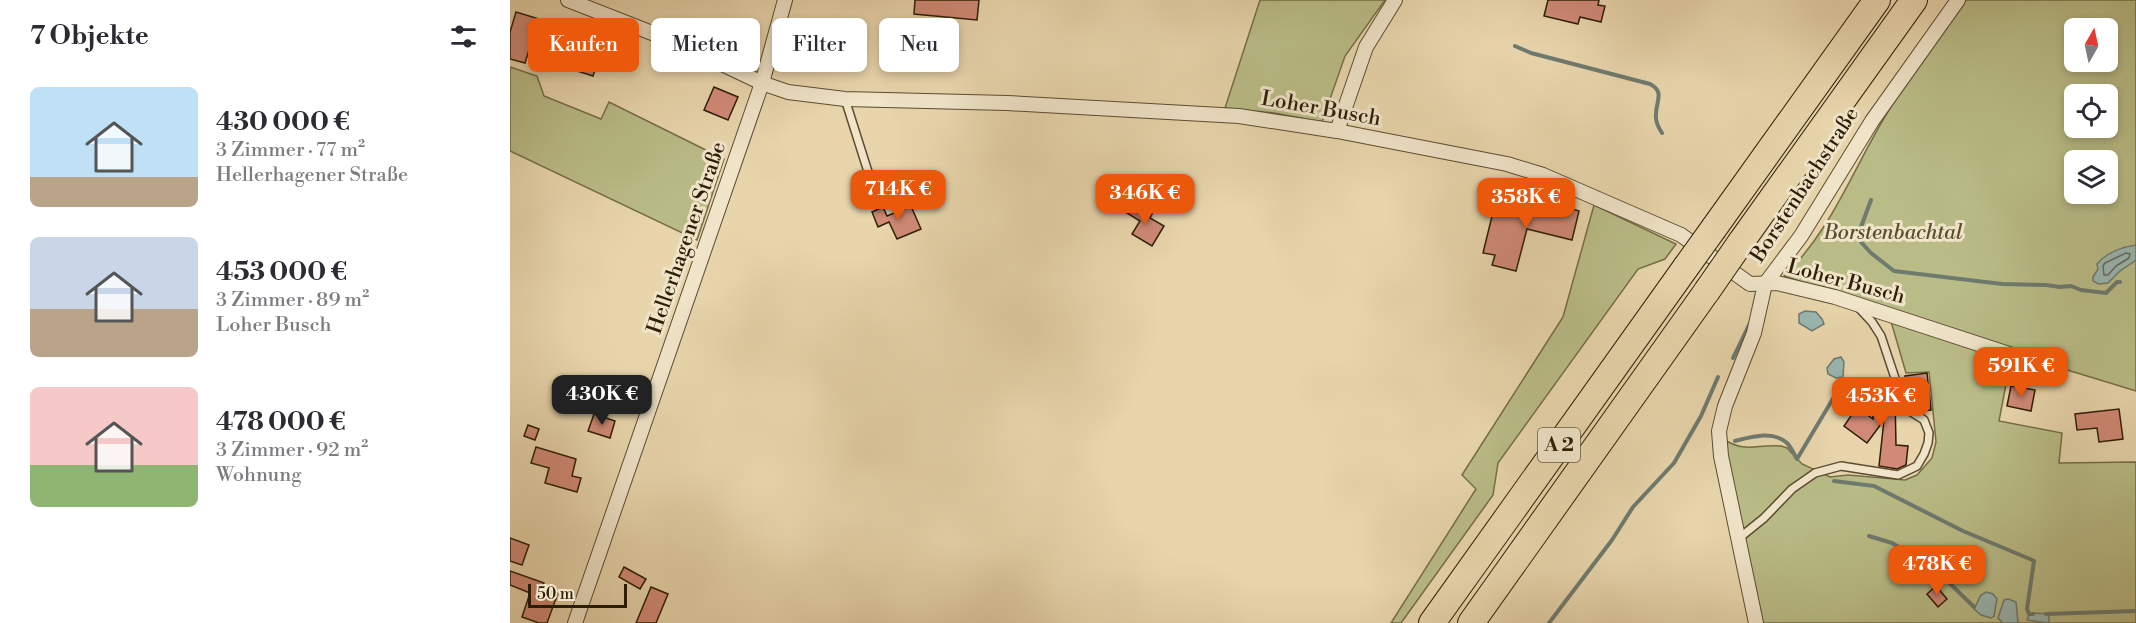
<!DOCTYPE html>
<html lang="de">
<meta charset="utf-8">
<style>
body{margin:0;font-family:"Libre Bodoni",serif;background:#f2f2f3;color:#2b2b33;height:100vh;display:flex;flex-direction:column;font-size:22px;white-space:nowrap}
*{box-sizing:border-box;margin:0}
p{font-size:20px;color:#7c7c81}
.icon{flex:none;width:33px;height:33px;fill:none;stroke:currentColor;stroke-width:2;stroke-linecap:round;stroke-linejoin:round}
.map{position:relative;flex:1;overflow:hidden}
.side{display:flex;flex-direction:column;background:#fff;width:510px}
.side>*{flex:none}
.hud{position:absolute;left:18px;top:18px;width:570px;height:54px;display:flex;gap:12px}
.needle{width:39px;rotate:9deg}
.fabs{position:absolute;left:1554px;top:18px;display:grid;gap:12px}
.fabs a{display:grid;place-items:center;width:54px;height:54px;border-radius:9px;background:#fff;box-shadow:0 3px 9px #0003;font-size:30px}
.scale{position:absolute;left:18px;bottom:15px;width:99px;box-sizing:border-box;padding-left:6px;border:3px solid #2e1e07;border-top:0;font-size:16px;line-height:21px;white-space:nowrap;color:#2e1e07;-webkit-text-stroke:4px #f0e4c9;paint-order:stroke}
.price{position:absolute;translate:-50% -51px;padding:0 14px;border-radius:12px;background:#ea580c;color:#fff;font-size:20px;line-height:39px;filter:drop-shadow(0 2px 3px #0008)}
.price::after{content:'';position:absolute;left:50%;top:36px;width:18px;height:14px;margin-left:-9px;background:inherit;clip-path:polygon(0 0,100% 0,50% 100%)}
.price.active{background:#222;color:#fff}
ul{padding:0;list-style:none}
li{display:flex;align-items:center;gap:18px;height:150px;padding:0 30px}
li span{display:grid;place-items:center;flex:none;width:168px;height:120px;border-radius:9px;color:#555}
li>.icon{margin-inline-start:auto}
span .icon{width:72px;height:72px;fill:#fffc;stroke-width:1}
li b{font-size:26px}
h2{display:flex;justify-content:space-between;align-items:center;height:72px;padding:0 30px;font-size:26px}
.chip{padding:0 21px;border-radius:9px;background:#fff;box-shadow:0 3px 9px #0003;font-size:21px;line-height:54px}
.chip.active{background:#ea580c;color:#fff}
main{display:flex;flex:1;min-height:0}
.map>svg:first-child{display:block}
.green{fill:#b9bc87;stroke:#746d47;stroke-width:1.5;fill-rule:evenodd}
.water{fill:#99b7b2;stroke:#6e7a6e;stroke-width:1.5}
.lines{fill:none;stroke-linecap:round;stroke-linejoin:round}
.shore{stroke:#646a5c;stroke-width:1.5}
.stream{stroke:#6e7a6e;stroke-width:4}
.building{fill:#d08a76;stroke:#2e1e07;stroke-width:1.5}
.service-casing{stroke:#5c4c30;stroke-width:10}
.minor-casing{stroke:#5c4c30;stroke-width:16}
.motorway-casing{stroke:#2e1e07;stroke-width:28}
.service{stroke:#f0e4c9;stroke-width:7}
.minor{stroke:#f0e4c9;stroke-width:14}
.motorway{stroke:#e8d5ac;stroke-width:26}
.motorway-bridge-casing{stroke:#2e1e07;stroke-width:28;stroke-linecap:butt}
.motorway-bridge{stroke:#e8d5ac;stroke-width:26}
.labels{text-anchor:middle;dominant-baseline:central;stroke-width:6;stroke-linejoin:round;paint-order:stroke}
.shield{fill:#f0e4c9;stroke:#685941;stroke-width:1.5}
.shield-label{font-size:20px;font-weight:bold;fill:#2e1e07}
.street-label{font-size:21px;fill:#2e1e07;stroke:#f0e4c9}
.park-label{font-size:21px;font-style:italic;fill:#584d2d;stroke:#f0e4c9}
</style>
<main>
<section class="side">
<h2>7 Objekte<svg class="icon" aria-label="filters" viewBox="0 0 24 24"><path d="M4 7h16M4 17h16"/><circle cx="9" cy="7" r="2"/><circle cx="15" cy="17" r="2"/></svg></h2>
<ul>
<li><span style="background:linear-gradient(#bfe0f5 75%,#b9a48a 0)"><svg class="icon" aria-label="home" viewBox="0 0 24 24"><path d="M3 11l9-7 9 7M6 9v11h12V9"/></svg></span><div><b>430 000 €</b><p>3 Zimmer · 77 m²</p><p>Hellerhagener Straße</p></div></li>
<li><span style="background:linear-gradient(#c9d6e8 60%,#b9a48a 0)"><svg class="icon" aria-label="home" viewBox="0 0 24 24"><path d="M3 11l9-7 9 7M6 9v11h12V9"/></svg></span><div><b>453 000 €</b><p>3 Zimmer · 89 m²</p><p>Loher Busch</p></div></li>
<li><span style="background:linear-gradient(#f6c9c9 65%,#8fb573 0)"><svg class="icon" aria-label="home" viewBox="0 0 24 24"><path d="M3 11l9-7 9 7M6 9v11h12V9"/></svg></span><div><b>478 000 €</b><p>3 Zimmer · 92 m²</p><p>Wohnung</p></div></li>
</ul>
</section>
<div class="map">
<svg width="1626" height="623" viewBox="0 0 1626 623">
<rect width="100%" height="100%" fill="#e8d5ac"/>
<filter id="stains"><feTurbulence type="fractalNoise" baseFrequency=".00333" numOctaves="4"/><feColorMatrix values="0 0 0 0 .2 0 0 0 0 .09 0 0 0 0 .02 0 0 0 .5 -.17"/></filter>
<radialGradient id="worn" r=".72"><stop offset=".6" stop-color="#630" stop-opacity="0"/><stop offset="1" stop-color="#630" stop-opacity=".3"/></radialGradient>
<g class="green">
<polygon points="750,0 875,0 835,56 812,122 764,113 715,108"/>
<path d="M1456,0H1626V391L1502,353L1489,421L1552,433L1549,463L1626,462V623H1241L1211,438C1237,454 1244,444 1271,446L1277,448L1292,464L1320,477L1338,475L1395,480L1407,475L1422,458L1426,442L1419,372L1396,373L1378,311L1274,276C1323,229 1344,166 1379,110C1403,72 1431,37 1456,0ZM1564,28H1598V62H1564ZM1564,94H1598V128H1564ZM1564,160H1598V194H1564Z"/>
<polygon points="0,67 27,76 34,96 91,119 99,102 214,159 187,240 0,151"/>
<polygon points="1084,205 1166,244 1155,259 1128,269 988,463 983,495 891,623 881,623 966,489 952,475 1053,317"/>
</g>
<g class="water">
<path d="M1626,245V260L1610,271L1598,283L1589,284L1583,281V277L1588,269L1587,264C1596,253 1612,247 1626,245Z"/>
<polygon points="1295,311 1306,312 1312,319 1314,324 1302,331 1289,323 1289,314"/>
<polygon points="1331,357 1334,362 1333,377 1326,378 1318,374 1317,368 1324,359"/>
<polygon points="1476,592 1483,594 1487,599 1484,616 1481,618 1471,615 1464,609 1471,595"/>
<polygon points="1498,599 1506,602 1508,623 1493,623 1488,618 1494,600"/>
<polygon points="1520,613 1539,614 1539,621 1537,623 1517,620"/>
</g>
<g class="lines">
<polygon class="shore" points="1616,253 1620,254 1619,258 1606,266 1598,275 1594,275 1593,266 1595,263"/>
<g class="stream">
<path d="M1005,46L1021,53L1140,84C1155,92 1146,101 1146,114C1145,121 1148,127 1152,133"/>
<polyline points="1361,200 1351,227 1351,242 1361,253 1384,271 1492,284 1536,285 1550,287 1561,286 1571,290 1596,293 1607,282 1610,282"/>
<polyline points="1223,358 1240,323"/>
<path d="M1225,441C1241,437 1263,430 1277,443C1281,447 1284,454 1287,459L1324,397"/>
<polyline points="1324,481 1364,486 1453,531 1520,559 1524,561 1517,609 1519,614 1523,614"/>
<polyline points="1359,536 1382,543 1423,567 1464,607"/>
<polyline points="1536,614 1626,611"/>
<polyline points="1039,623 1102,540 1123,507 1164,463 1191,416 1208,377"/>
</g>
</g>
<g class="building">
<polygon points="405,0 469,0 467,20 404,14"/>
<polygon points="1038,0 1089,0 1088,5 1095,6 1091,22 1070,17 1068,24 1034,16"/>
<polygon points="6,12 29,19 25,31 60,43 61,38 92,49 83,76 64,70 67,61 45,54 44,58 19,50 15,63 0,59 0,32"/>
<polygon points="204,87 228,97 218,120 194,110"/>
<polygon points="1019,196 1069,211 1062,240 1017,229 1006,271 982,265 985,255 973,253 985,204 1016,211"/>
<polygon points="624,203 642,214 640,218 654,226 642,246 622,234 630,221 617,213"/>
<polygon points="401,206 411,229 387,239 379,222 368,227 362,212 373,207 377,216"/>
<polygon points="1417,373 1421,410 1411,411 1406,408 1405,402 1399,402 1395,376"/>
<polygon points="1378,380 1380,380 1385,397 1386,445 1398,446 1396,465 1387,469 1369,466 1374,420 1357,443 1334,426 1347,407 1363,419 1362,393 1377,392"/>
<polygon points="56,384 57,394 45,396 44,386"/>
<polygon points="1501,386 1525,390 1521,411 1497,406"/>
<polygon points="1609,409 1613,439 1589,442 1587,428 1567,430 1565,414"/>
<polygon points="84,414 105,421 100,438 78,431"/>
<polygon points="18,425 29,429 25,440 14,436"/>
<polygon points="26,447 66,459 62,476 71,478 67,492 35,483 39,468 21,463"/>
<polygon points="0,538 19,545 12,565 0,561"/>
<polygon points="114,567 136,579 130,589 109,577"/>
<polygon points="0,571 34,583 32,587 48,593 37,623 29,623 12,617 20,593 0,585"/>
<polygon points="1426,586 1437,599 1428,607 1417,594"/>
<polygon points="141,587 158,594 146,623 126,623"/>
</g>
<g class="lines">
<defs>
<g id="service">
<polyline points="335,99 366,197"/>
<polyline points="1228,539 1254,518 1282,489 1305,473 1331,466 1388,475 1407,466 1414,454 1418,443 1419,433 1414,420 1395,408 1371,336 1362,322 1349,308"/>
</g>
<g id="minor">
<polyline points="58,0 170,44 252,83 278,92 335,99 497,103 729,116 827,131 997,164 1033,175 1171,235 1240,284 1267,283 1325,297 1533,365"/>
<polyline points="827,131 856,47 885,0"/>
<polyline points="65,623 252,83 275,0"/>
<polyline points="1246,623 1211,456 1209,431 1215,406 1244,333 1255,284 1291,236 1362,121 1448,0"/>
</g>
<g id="motorway">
<polyline points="1204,228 1367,0"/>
<polyline points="1231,242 1404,0"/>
<polyline points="922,623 1176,267"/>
<polyline points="961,623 1197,291"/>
</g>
</defs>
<use href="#service" class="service-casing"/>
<use href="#minor" class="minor-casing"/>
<use href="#motorway" class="motorway-casing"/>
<use href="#service" class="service"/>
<use href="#minor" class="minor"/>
<use href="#motorway" class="motorway"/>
<defs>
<g id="motorway-bridge">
<polyline points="1176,267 1204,228"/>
<polyline points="1197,291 1231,242"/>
</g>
</defs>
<use href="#motorway-bridge" class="motorway-bridge-casing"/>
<use href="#motorway-bridge" class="motorway-bridge"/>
</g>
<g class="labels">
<rect class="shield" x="1028" y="428" width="42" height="34" rx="4.5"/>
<g class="shield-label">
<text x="1049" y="445">A 2</text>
</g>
<g class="street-label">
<text transform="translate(811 109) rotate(10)">Loher Busch</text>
<text transform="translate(1295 185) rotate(-57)">Borstenbachstraße</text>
<text transform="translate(177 238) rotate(-71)">Hellerhagener Straße</text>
<text transform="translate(1336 282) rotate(15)">Loher Busch</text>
</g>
<g class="park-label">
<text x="1383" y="233">Borstenbachtal</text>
</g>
</g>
<rect width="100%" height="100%" filter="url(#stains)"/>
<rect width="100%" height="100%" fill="url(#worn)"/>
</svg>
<div class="fabs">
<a><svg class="needle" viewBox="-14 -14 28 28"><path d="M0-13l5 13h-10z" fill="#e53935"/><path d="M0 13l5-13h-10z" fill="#7c7c81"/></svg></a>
<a><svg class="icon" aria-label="locate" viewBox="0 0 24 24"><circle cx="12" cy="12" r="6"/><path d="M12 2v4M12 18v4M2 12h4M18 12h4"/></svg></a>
<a><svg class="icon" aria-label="layers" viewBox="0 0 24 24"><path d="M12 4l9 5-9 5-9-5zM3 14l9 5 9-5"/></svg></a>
</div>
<div class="scale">50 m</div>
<b class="price" style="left:388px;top:221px">714K €</b>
<b class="price" style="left:635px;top:225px">346K €</b>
<b class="price" style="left:1016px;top:229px">358K €</b>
<b class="price" style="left:1511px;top:398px">591K €</b>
<b class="price active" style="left:92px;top:426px">430K €</b>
<b class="price" style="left:1371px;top:428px">453K €</b>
<b class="price" style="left:1427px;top:596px">478K €</b>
<div class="hud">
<a class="chip active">Kaufen</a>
<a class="chip">Mieten</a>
<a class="chip">Filter</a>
<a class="chip">Neu</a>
</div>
</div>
</main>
